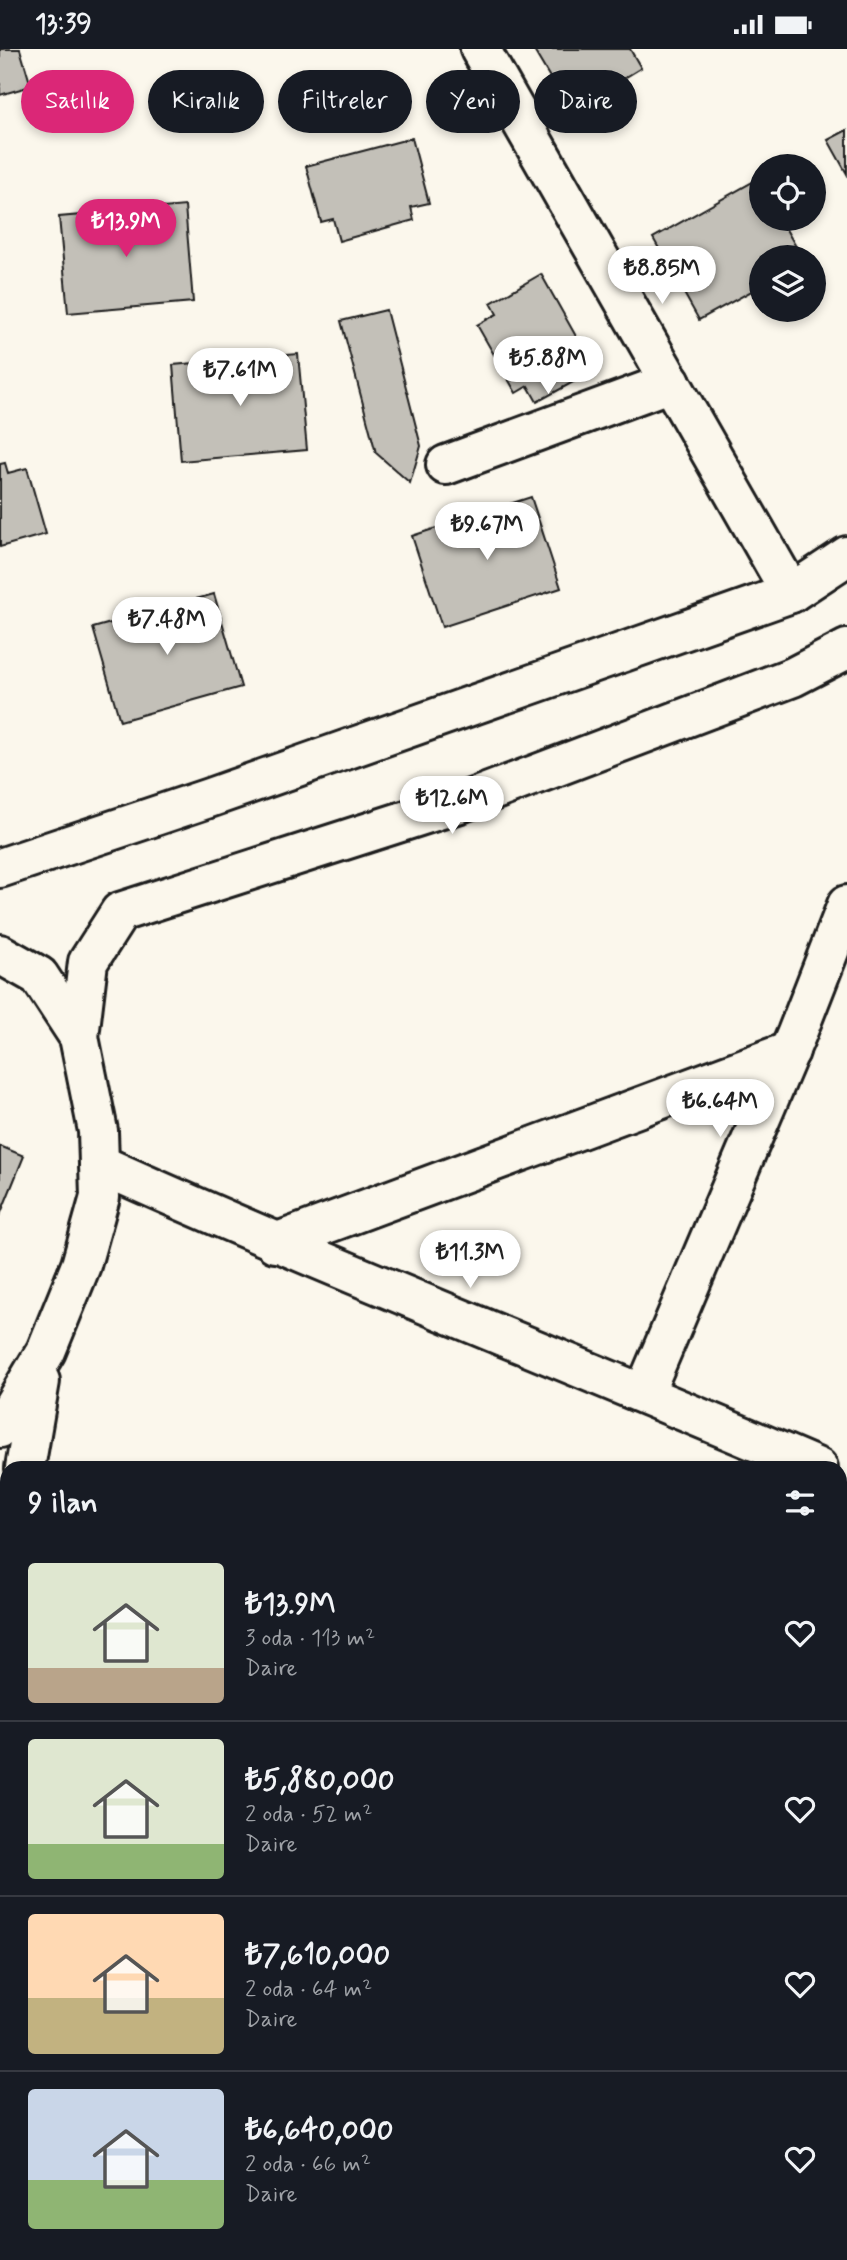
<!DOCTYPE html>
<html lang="tr">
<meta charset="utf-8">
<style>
body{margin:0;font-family:Mynerve,sans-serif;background:#20242c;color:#f1f3f6;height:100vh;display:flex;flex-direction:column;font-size:26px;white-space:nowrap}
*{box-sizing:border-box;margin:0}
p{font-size:23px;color:#9ea1a6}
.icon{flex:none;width:38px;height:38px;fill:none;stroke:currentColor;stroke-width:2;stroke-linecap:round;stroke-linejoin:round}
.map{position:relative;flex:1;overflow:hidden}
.drawer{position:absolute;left:0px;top:1412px;width:847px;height:800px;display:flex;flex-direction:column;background:#171b24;border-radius:21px 21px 0 0;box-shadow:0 4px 10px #0003}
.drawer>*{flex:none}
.guide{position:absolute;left:21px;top:21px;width:805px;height:63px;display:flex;gap:14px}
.buttons{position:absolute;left:749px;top:105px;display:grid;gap:14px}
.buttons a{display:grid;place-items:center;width:77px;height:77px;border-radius:50%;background:#171b24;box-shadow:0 4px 10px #0003;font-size:35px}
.price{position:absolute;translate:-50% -60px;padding:0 16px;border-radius:24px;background:#fff;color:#222;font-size:23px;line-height:46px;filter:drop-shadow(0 2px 4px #0008)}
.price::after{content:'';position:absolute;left:50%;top:42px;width:21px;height:16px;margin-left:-10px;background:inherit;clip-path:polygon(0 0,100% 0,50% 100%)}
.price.selected{background:#db2777;color:#fff}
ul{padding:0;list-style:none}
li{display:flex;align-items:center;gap:21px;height:175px;padding:0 28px}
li+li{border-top:2px solid #363941}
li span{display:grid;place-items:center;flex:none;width:196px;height:140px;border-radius:7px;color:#555}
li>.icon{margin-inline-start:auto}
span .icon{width:84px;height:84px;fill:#fffc;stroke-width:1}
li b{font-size:30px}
h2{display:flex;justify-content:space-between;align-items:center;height:84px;padding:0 28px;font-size:30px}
.tag{padding:0 24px;border-radius:32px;background:#171b24;box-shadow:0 4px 10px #0003;font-size:24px;line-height:63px}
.tag.selected{background:#db2777;color:#fff}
.status{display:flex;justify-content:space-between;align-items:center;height:49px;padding:0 35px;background:#171b24;direction:ltr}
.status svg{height:19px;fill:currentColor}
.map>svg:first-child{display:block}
.building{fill:#c3c0b8;stroke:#1c1c1c;stroke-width:2}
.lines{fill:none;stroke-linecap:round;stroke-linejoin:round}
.street-casing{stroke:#1c1c1c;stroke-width:44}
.secondary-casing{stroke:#1c1c1c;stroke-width:44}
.street{stroke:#fbf7ec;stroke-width:38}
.secondary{stroke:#fbf7ec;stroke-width:38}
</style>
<div class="status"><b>13:39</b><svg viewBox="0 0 49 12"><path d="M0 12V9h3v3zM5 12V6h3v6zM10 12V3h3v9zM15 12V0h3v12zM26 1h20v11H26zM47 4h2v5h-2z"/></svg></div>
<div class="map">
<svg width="847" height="2211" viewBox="0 0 847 2211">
<rect width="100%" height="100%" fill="#fbf7ec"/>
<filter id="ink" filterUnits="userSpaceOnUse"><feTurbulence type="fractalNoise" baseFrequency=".0143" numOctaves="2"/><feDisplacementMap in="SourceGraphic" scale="14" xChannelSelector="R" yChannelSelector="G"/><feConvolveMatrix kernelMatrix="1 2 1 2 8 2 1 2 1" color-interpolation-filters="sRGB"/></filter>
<g filter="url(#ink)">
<g class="building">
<polygon points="0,0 20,0 31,37 0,46"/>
<polygon points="533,0 630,0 641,19 570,62"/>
<polygon points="847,81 847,125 828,91"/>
<polygon points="412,89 429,154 411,158 414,171 339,192 333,170 321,173 306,117"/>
<polygon points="758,130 761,137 761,170 780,170 802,208 761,208 761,237 699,271 653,189"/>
<polygon points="185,157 193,253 68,264 59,168"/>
<polygon points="541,225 595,321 537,353 528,337 516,344 477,276 497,265 491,254"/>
<polygon points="386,261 421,397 410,434 376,404 341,272"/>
<polygon points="298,305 307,401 181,412 173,316"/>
<polygon points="5,414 8,424 27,419 46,485 0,498 0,415"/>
<polygon points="531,448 561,539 442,578 412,487"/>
<polygon points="214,545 241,638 120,672 93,579"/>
<polygon points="0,1097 24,1107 0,1166"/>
<polygon points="0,1945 7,1948 7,2049 0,2046"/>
<polygon points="840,2107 847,2110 847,2211 785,2209 786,2205 840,2205"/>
</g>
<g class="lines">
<defs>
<g id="street">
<polyline points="480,0 791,544"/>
<polyline points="446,416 671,333"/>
<path d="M99,1115C336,1222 579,1316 818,1419"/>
<polyline points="275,1194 790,1002"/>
<polyline points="644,1344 797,984 847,856"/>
<polyline points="840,1762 847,1745"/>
<polyline points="0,1888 7,1891"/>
<polyline points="65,2211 67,2205"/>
<polyline points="670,2211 673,2205"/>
</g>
<g id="secondary">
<polyline points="0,819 209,749 791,544 847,507"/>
<polyline points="0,905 39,927 79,988 98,1082 100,1148 81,1216 46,1302 0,1379"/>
<polyline points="79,988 88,913 120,863 463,753 793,628 847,600"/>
<polyline points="25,1419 40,1332"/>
<polyline points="0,1537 7,1540"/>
<polyline points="840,1833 847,1836"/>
<polyline points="840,1916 847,1919"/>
</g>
</defs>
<use href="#street" class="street-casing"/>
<use href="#secondary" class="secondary-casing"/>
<use href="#street" class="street"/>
<use href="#secondary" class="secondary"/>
</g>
</g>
</svg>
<div class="buttons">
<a><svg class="icon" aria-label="locate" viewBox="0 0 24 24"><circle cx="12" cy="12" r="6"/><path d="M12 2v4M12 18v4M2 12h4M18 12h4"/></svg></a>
<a><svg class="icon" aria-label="layers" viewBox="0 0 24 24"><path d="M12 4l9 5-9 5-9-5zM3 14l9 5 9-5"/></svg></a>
</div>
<b class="price selected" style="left:126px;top:210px">₺13.9M</b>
<b class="price" style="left:662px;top:257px">₺8.85M</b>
<b class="price" style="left:548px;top:347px">₺5.88M</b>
<b class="price" style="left:240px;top:359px">₺7.61M</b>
<b class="price" style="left:487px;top:513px">₺9.67M</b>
<b class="price" style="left:167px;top:608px">₺7.48M</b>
<b class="price" style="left:452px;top:787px">₺12.6M</b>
<b class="price" style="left:720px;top:1090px">₺6.64M</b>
<b class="price" style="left:470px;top:1241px">₺11.3M</b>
<div class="guide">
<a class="tag selected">Satılık</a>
<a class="tag">Kiralık</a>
<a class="tag">Filtreler</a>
<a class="tag">Yeni</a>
<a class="tag">Daire</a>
</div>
<section class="drawer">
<h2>9 ilan<svg class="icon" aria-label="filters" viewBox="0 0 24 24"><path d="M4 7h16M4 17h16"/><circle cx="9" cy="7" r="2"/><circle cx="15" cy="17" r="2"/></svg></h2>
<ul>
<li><span style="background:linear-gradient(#dfe7d0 75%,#b9a48a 0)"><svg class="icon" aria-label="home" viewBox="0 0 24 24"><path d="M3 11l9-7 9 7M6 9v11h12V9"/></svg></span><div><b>₺13.9M</b><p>3 oda · 113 m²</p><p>Daire</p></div><svg class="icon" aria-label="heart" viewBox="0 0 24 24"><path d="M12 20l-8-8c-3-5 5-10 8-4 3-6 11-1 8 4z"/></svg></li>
<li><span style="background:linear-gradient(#dfe7d0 75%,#8fb573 0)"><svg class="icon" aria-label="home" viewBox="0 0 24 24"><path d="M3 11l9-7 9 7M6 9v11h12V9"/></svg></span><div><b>₺5,880,000</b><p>2 oda · 52 m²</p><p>Daire</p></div><svg class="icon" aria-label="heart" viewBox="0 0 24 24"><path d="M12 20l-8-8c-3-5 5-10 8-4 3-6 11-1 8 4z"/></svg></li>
<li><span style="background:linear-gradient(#ffd9b3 60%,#c2b280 0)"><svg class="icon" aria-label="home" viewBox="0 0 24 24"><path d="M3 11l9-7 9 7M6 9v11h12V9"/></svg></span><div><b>₺7,610,000</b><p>2 oda · 64 m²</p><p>Daire</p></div><svg class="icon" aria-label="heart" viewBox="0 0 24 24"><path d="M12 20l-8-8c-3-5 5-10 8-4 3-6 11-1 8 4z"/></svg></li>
<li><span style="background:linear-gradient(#c9d6e8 65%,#8fb573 0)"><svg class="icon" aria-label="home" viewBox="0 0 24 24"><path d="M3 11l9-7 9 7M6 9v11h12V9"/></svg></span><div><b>₺6,640,000</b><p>2 oda · 66 m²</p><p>Daire</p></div><svg class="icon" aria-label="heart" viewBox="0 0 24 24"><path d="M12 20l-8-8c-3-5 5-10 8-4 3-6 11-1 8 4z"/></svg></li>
</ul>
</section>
</div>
